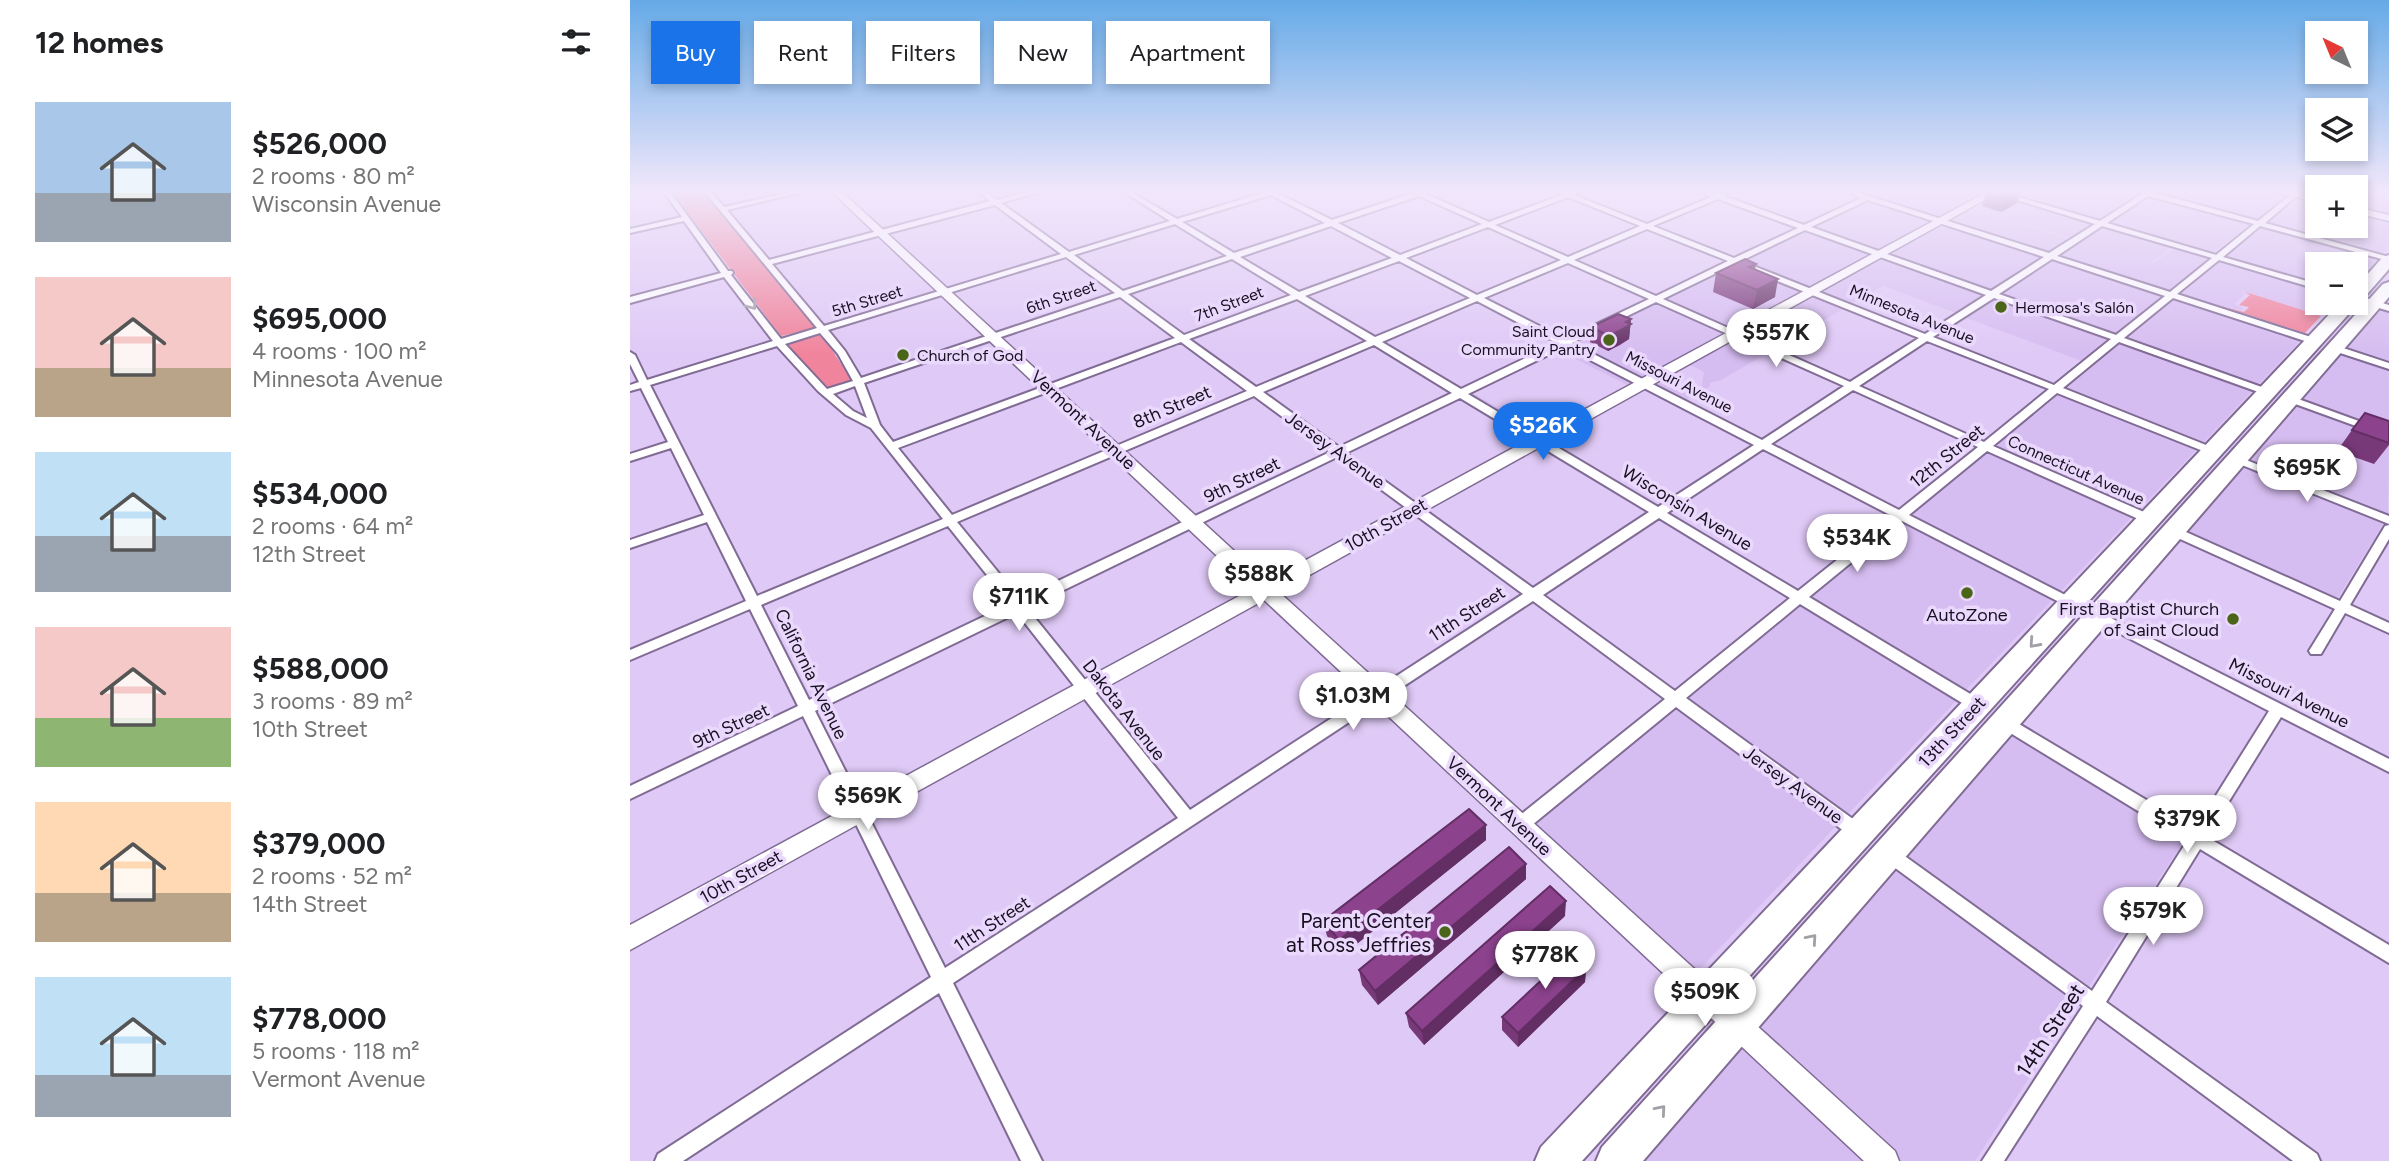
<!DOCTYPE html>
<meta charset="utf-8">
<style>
body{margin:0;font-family:Figtree,sans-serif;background:#f6f6f6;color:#202124;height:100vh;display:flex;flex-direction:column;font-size:26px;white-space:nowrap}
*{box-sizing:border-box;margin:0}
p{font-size:23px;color:#757577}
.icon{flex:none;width:38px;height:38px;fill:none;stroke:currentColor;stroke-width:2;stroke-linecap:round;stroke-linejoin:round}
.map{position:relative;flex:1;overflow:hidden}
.side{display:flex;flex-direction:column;background:#fff;width:630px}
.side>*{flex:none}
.banner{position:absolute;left:21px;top:21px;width:665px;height:63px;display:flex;gap:14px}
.needle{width:46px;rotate:317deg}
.tools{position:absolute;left:1675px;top:21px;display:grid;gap:14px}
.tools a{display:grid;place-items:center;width:63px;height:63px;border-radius:0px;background:#fff;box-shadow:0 4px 10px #0003;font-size:35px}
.price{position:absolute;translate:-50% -60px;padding:0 16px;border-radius:24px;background:#fff;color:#222;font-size:23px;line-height:46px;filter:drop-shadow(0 2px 4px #0008)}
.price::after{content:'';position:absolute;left:50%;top:42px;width:21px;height:16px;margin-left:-10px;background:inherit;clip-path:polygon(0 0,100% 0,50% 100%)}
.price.current{background:#1a73e8;color:#fff}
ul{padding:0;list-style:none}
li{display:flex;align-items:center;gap:21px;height:175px;padding:0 35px}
li span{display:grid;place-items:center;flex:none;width:196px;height:140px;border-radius:0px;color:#555}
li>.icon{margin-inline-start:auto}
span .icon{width:84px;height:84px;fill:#fffc;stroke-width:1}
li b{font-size:30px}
h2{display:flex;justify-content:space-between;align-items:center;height:84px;padding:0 35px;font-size:30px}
.pill{padding:0 24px;border-radius:0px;background:#fff;box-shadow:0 4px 10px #0003;font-size:24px;line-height:63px}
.pill.current{background:#1a73e8;color:#fff}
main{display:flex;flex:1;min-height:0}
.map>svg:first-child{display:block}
.built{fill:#d6bdf1}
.green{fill:#f0849c}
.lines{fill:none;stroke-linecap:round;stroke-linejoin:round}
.street-casing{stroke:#806b94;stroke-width:4}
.secondary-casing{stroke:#806b94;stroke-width:3}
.highway-casing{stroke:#806b94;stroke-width:4}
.street{fill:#fff;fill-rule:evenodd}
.secondary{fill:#fff;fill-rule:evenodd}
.highway{fill:#fff;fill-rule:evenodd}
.wall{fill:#783979}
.shaded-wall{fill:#622e63}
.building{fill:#8c428d;stroke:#622e63;stroke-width:2}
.oneway{stroke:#a39fa6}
.poi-dot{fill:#4a6517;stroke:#ead8fd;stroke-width:2.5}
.labels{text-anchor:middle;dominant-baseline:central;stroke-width:7;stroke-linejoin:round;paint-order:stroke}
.far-street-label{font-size:16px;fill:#181020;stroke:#ead8fd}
.far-poi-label{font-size:16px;fill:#181020;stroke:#ead8fd;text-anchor:start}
.street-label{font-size:18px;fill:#181020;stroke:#ead8fd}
.poi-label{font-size:18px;fill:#181020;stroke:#ead8fd;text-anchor:end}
.near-poi-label{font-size:21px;fill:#181020;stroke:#ead8fd;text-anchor:end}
.near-street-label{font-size:21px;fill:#181020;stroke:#ead8fd}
</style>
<main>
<section class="side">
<h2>12 homes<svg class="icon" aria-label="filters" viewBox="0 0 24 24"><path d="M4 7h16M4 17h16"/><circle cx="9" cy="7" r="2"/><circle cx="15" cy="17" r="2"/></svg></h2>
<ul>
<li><span style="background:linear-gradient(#a9c7e8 65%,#9aa5b1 0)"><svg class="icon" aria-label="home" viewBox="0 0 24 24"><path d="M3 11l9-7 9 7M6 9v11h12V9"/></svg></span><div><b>$526,000</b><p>2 rooms · 80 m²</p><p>Wisconsin Avenue</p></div></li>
<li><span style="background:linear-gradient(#f6c9c9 65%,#b9a48a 0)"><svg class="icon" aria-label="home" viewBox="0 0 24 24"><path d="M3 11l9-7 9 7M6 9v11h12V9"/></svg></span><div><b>$695,000</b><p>4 rooms · 100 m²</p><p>Minnesota Avenue</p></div></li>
<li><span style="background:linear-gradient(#bfe0f5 60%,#9aa5b1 0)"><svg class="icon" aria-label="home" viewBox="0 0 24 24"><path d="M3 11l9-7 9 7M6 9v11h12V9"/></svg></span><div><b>$534,000</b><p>2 rooms · 64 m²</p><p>12th Street</p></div></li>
<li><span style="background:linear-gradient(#f6c9c9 65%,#8fb573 0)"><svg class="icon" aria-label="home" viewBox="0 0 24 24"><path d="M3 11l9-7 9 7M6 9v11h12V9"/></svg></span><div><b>$588,000</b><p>3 rooms · 89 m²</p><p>10th Street</p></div></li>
<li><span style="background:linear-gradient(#ffd9b3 65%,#b9a48a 0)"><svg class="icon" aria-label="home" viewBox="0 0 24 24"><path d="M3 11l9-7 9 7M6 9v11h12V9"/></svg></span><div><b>$379,000</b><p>2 rooms · 52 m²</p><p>14th Street</p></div></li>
<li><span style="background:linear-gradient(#bfe0f5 70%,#9aa5b1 0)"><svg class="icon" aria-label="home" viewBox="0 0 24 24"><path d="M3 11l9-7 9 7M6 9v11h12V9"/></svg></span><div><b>$778,000</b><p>5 rooms · 118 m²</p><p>Vermont Avenue</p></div></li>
</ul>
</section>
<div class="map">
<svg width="1759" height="1161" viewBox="0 0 1759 1161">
<rect width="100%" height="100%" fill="#dfc9f6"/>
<g class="built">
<polygon points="1247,192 1359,192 1309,219 1238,196"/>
<polygon points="1375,192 1512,192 1468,219"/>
<polygon points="1524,192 1648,192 1659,194 1582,253 1475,222 1496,209 1559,226 1499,208 1516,197 1578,213 1584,210 1571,203 1568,205 1522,193"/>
<polygon points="1726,192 1759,192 1759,214 1726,205"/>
<polygon points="1367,193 1464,222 1370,196 1379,199 1542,246 1523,262 1344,209 1368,196 1365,195 1341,209 1439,239 1418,254 1317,221"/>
<polygon points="1667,196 1687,201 1687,226 1726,226 1726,211 1759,220 1759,246 1750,256 1635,224"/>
<polygon points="1239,199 1306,221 1250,252 1181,227"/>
<polygon points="1314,223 1415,256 1360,291 1258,254"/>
<polygon points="1632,226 1748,258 1730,277 1726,275 1726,264 1687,264 1687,279 1683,281 1687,284 1594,258"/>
<polygon points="1177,229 1246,254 1181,289 1111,261"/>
<polygon points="1450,240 1524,263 1546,247 1582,257 1539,292 1426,256"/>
<polygon points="1253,257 1356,293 1326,313 1253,286 1221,304 1189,292"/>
<polygon points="1423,258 1536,295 1486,335 1369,294"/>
<polygon points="1591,260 1687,288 1687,303 1706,303 1693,316 1612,291 1615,294 1604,304 1613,308 1611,310 1583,304 1674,336 1548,295"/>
<polygon points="1107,263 1177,291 1103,331 1032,299"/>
<polygon points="1184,294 1217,307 1144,349 1111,335"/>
<polygon points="1365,296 1482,338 1425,385 1452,361 1334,317"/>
<polygon points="1545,298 1672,339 1627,386 1495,339"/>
<polygon points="1027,302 1098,334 1013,380 942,343"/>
<polygon points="1750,307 1759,310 1759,364 1713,349"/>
<polygon points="1106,338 1139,352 1091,380 1080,383 1080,386 1071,392 1074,372 1063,366 1057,366 1036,378 1066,394 1055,401 1021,384"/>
<polygon points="1492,342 1624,389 1572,444 1435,389"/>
<polygon points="936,346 1007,383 909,437 838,394 853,386 843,393 912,434 999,386 928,350"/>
<polygon points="1711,352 1759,368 1759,433 1669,400"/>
<polygon points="1431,393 1568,448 1508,511 1364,447"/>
<polygon points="1666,404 1759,437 1758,516 1616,460"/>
<polygon points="1359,451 1503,516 1429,593 1279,516"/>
<polygon points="1612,465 1755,521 1706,601 1554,532"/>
<polygon points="1273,521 1424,598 1334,692 1179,599"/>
<polygon points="1172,605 1328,699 1216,816 1056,700"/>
<polygon points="1047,707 1207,825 1064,975 901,826"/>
<polygon points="1382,732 1555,839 1345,1161 1269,1161 1123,1030"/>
<polygon points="1112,1043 1242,1161 1011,1161"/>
</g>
<g class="green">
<polygon points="42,192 74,192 184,326 183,329 151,336"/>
<polygon points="1614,292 1622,294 1691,316 1675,333 1587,305 1614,312 1619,307 1609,305 1620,295"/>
<polygon points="191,333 220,378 221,381 195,388 174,369 156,345"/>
</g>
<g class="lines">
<defs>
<g id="street">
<path d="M34,192H40L98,271H102L103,273L101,275L108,284L151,339L187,328L75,192H81L94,207L160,192H170L169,193L97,210L139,260L360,201L349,192H356L367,200L398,192H407L406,193L371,203L439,252L540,221L494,192H501L547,219L636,192H645L702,220L783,193V192H797L796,194L859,222L932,195L931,192H949L944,195L1017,224L1081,197L1072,192L1087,194L1101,192L1094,196L1174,225L1231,198L1217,192H1226L1419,253L1465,224L1364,193L1363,192H1372L1470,221L1512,194L1510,192H1522L1628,221L1664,192H1671L1635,223L1759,257V261L1630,226L1593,257L1687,284V289L1589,260L1547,294L1687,339V343H1681L1543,298L1494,338L1640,390V394H1634L1489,342L1433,388L1586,449L1587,451L1586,453H1578L1427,393L1363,446L1523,516L1525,519L1523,522H1515L1357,451L1279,515L1445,600L1447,603L1445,606H1437L1272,521L1179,597L1352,701L1354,705L1352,709L1347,710L1342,709L1170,604L1056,698L1234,827L1236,832L1234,837L1228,839L1222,837L1046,707L896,830L890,832L884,830L882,825L884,820L1035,699L903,601L323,983L412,1161H391L309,993L53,1161H25L28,1154L301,977L173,716L0,799V786L168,706L120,609L0,660V650L116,601L77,522L0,548V540L74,515L41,448L0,461V454L38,442L11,388L0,391V385L9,382L0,364V352L5,355L17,380L143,341L94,277L0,303V297L91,273L54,221L0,233V229L52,217ZM641,195L695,223L604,253L552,222ZM789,196L852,224L770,255L708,223ZM1518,196L1624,224L1586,255L1477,223ZM938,197L1010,226L938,257L865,225ZM1088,199L1168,228L1104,258L1023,226ZM1238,200L1414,257L1361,291L1181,227ZM365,205L431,254L194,326L142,264ZM545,224L597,256L493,291L444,255ZM701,226L762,258L669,292L610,257ZM1472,226L1582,258L1540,292L1427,256ZM858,227L931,260L847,295L776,258ZM1017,229L1098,261L1026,296L944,260ZM1175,230L1356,295L1295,334L1111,261ZM436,257L485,293L231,378L215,351L198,330ZM602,259L661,295L554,335L498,294ZM1422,259L1535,296L1486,335L1369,294ZM769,261L840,298L745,337L675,296ZM938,263L1019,299L935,339L854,298ZM1105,264L1289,338L1220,382L1033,299ZM490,297L545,338L263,442L250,425L234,383ZM1364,298L1481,339L1424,385L1303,337ZM667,299L737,341L626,387L559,339ZM847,301L927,343L831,389L752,342ZM1026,302L1214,386L1132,440L942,343ZM190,333L208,354L223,381L197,389L155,344ZM1297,341L1419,389L1354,442L1229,386ZM551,342L617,391L322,515L268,448ZM744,345L822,393L709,447L633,392ZM147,346L188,391L216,415L241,428L313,519L127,596L20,385ZM935,347L1124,445L1028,507L838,394ZM225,386L237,418L223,411L203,394ZM1223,390L1348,447L1269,510L1141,444ZM624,396L700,452L390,599L327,522ZM830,398L1019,512L903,588L716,453ZM1133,449L1262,516L1168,591L1037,513ZM707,457L893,594L560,810L397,608ZM1029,518L1160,598L1045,691L913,595ZM318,526L380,604L179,700L131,605ZM387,613L548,818L315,968L185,711Z"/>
<polygon points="1726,295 1759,305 1759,311 1726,301"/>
<polygon points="1704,345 1759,363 1759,369 1701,350 1701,346"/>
<polygon points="1660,396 1759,432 1759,438 1657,401 1657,397"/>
<polygon points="1606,456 1759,516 1759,524 1602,461 1601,459"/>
<polygon points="1759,525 1759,539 1720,605 1759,623 1759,633 1715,613 1691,654 1681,654 1679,651 1705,609 1539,534 1537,531 1539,528 1547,528 1710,601 1755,526"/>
<polygon points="1467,611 1759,759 1759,772 1651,717 1577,837 1759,945 1759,963 1570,849 1476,1002 1687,1154 1690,1161 1663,1161 1467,1016 1374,1161 1352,1161 1453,1006 1253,859 1251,854 1253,849 1259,847 1265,849 1462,991 1557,841 1369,726 1367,722 1369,718 1374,716 1379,718 1565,829 1639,711 1462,619 1461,616"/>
</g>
<g id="secondary">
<polygon points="202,192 212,192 637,581 1357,192 1369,192 649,592 1265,1151 1269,1161 1234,1161 634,600 0,950 0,925 622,589"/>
<polygon points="1648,192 1664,192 1687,197 1687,203"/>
<polygon points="1726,207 1759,215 1759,221 1726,213"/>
</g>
<g id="highway">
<polygon points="1759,255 1759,269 1732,300 1726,301 1725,307 952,1161 905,1161 911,1147 1710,303 1726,303 1726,287 1753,257"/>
<polygon points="1759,282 1759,297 1013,1161 966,1161 972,1147 1753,284"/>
</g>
</defs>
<use href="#street" class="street-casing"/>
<use href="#secondary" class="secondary-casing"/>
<use href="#highway" class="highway-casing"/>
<use href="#street" class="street"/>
<use href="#secondary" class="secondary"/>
<use href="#highway" class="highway"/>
</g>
<g class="wall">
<polygon points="1357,192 1391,192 1387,203 1371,212 1352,206"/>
<polygon points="1126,264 1125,270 1145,297 1123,309 1083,292 1086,273"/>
<polygon points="1001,319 999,339 990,345 978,351 960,342 961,327"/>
<polygon points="1759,421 1759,445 1744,464 1707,451 1722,430"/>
<polygon points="856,825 856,840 713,955 697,936 693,921"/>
<polygon points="896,864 896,879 748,1005 732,985 729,970"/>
<polygon points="935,916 794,1045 779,1027 776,1013"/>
<polygon points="925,954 956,968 955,982 888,1047 872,1030 872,1017 925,968"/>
</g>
<g class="shaded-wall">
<polygon points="1383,192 1391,192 1387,203 1371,212 1377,195"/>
<polygon points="1148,279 1145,297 1123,309 1127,290"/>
<polygon points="1001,319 999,339 978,351 979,336 996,322"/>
<polygon points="856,825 856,840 713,955 709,940"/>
<polygon points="896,864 896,879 748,1005 745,991"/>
<polygon points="936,901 935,916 794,1045 792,1031"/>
<polygon points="956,968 955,982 888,1047 888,1033"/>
</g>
<g class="building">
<polygon points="1366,192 1383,192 1377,195"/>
<polygon points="1115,259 1126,264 1119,267 1148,279 1127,290 1086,273"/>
<polygon points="988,314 1001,319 996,322 1001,324 991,330 979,336 961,327"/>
<polygon points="1735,413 1759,421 1759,443 1722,430"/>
<polygon points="839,809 856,825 709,940 693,921"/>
<polygon points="879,847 896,864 745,991 729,970"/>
<polygon points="920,886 936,901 792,1031 776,1013"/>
<polygon points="935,946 956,968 888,1033 872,1017 932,961 925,954"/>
</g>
<defs><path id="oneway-chevron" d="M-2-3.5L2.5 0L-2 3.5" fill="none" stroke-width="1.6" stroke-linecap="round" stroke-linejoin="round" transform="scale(1.75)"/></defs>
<g class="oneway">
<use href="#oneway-chevron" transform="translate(122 305) rotate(53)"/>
<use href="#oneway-chevron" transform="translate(1404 643) rotate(132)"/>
<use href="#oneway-chevron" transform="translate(1182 939) rotate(-49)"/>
<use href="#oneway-chevron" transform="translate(1031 1110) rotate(-49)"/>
</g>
<linearGradient id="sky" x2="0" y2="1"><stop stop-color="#65aae7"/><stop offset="0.54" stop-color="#f1e7fb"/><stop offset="1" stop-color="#f1e7fb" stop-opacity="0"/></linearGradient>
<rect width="1759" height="354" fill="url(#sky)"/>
<g class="poi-dot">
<circle cx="1371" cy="307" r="7"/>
<circle cx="979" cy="340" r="7"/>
<circle cx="273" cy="355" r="7"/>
<circle cx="1337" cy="593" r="7"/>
<circle cx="1603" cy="619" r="7"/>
<circle cx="815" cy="932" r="7"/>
</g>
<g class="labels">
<g class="far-street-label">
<text transform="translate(431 297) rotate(-19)">6th Street</text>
<text transform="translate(237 301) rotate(-17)">5th Street</text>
<text transform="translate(599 304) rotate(-21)">7th Street</text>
<text transform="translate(1282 314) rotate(22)">Minnesota Avenue</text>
<text transform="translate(1049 382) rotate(27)">Missouri Avenue</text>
<text transform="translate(1446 470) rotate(24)">Connecticut Avenue</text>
</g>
<g class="far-poi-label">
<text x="1385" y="307">Hermosa's Salón</text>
<text x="965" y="331" text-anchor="end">Saint Cloud<tspan x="965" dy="18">Community Pantry</tspan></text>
<text x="287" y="355">Church of God</text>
</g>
<g class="street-label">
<text transform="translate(542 407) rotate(-23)">8th Street</text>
<text transform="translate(453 420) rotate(43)">Vermont Avenue</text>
<text transform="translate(705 450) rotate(36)">Jersey Avenue</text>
<text transform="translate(1317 456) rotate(-39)">12th Street</text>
<text transform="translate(612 480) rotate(-26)">9th Street</text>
<text transform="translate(1057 508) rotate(31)">Wisconsin Avenue</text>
<text transform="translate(756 525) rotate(-29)">10th Street</text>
<text transform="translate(837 614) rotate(-33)">11th Street</text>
<text transform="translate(181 674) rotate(64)">California Avenue</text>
<text transform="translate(1659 693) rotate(27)">Missouri Avenue</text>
<text transform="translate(494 710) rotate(52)">Dakota Avenue</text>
<text transform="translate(101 726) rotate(-25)">9th Street</text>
<text transform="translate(1322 732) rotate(-47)">13th Street</text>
<text transform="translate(1163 785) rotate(36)">Jersey Avenue</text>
<text transform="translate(869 806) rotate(43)">Vermont Avenue</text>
<text transform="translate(111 877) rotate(-29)">10th Street</text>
<text transform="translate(362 924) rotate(-33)">11th Street</text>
</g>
<g class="poi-label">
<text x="1589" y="609">First Baptist Church<tspan x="1589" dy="21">of Saint Cloud</tspan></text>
<text x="1337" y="615" text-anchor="middle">AutoZone</text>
</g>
<g class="near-poi-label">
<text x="801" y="920">Parent Center<tspan x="801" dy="24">at Ross Jeffries</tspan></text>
</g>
<g class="near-street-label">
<text transform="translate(1420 1030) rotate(-57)">14th Street</text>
</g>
</g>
</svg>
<div class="tools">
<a><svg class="needle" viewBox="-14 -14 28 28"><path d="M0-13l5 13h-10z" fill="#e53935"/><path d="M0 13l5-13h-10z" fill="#757577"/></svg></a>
<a><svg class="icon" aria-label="layers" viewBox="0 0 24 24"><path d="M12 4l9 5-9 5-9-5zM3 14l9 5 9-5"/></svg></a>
<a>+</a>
<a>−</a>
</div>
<b class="price" style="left:1146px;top:369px">$557K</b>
<b class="price current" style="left:913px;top:462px">$526K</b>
<b class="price" style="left:1677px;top:504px">$695K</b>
<b class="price" style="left:1227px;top:574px">$534K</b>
<b class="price" style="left:629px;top:610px">$588K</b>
<b class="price" style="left:389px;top:633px">$711K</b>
<b class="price" style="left:723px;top:732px">$1.03M</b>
<b class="price" style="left:238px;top:832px">$569K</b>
<b class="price" style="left:1557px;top:855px">$379K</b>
<b class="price" style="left:1523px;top:947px">$579K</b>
<b class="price" style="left:915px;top:991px">$778K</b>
<b class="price" style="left:1075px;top:1028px">$509K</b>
<div class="banner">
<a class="pill current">Buy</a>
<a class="pill">Rent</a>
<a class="pill">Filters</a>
<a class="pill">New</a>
<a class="pill">Apartment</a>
</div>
</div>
</main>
